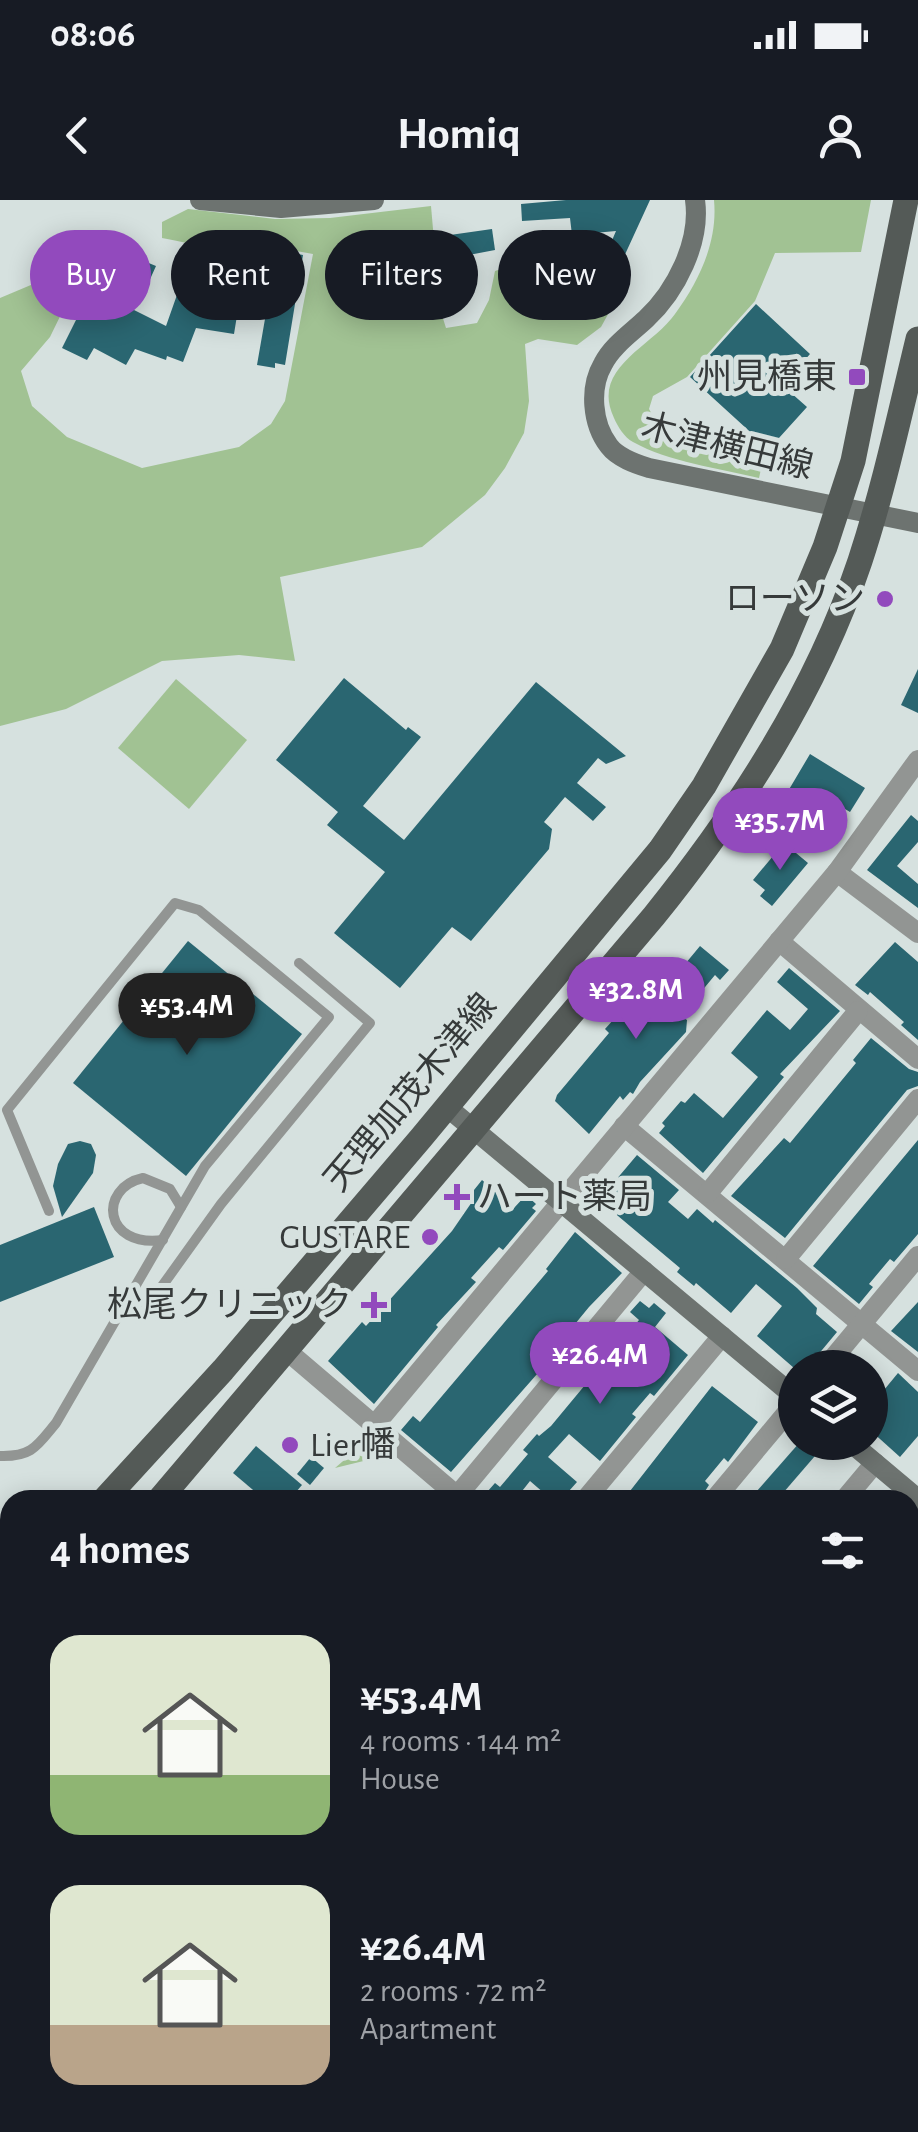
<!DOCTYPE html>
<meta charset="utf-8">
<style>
body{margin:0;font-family:"Alegreya Sans","Noto Sans JP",sans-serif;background:#20242c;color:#f1f3f6;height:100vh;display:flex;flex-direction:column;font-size:38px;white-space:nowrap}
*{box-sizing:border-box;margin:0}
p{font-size:32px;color:#9ea1a6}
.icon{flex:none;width:55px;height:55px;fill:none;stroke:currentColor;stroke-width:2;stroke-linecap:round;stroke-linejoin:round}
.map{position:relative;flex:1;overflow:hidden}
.panel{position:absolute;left:0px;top:1290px;width:920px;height:642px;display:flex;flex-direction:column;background:#171b24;border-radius:30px 30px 0 0;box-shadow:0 5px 25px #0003}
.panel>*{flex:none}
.guide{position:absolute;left:30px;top:30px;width:860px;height:90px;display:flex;gap:20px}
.fabs{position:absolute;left:778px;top:1150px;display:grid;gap:20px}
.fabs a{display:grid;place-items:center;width:110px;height:110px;border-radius:50%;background:#171b24;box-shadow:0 5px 25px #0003;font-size:50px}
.price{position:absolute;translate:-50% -85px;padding:0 22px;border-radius:35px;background:#924abd;color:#fff;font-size:32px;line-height:65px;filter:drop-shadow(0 2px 5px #0008)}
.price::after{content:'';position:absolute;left:50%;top:60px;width:30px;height:22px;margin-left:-15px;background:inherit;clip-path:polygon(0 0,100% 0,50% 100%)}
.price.current{background:#222;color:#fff}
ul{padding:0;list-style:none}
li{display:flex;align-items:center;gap:30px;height:250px;padding:0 50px}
li span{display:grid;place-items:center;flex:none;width:280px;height:200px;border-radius:30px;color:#555}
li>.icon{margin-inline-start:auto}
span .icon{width:120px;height:120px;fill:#fffc;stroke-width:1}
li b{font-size:42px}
h2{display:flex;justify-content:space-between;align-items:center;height:120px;padding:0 50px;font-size:42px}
.chip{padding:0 35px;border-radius:45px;background:#171b24;box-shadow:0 5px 25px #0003;font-size:35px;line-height:90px}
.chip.current{background:#924abd;color:#fff}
.status{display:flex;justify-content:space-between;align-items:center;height:70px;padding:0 50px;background:#171b24;direction:ltr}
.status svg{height:28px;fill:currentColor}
header{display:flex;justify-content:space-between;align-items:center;height:130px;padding:0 50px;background:#171b24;font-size:45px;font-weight:700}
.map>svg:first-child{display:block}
.green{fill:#a1c293}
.building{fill:#2a6671}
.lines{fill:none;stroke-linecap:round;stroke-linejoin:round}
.lane{stroke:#929593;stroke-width:10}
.street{stroke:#929593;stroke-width:20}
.secondary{stroke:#6d7370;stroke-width:20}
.primary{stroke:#545a57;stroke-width:25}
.poi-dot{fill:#924abd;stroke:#d6e1df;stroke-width:4}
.labels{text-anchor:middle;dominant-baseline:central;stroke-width:10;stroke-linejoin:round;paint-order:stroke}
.poi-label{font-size:35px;fill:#363a3a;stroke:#d6e1df;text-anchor:end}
.street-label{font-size:35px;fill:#363a3a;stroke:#d6e1df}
</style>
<div class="status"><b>08:06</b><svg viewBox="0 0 49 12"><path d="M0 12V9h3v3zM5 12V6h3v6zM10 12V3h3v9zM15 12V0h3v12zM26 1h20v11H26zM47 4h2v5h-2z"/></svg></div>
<header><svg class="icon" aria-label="back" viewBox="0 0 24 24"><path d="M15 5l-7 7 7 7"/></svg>Homiq<svg class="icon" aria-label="person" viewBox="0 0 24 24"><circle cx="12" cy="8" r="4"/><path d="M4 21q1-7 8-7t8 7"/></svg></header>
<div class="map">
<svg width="918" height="1932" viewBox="0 0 918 1932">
<rect width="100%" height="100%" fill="#d6e1df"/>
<g class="green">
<path d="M714,0H871L861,52L775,53L755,101L687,177L653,196L649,209C668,249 722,256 761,269L759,278C718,268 669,262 633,242C624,237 618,227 614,218C590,168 652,147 675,114C699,81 718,42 714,0Z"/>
<path d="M431,6L440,109L446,128L477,123L489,100L495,71L513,65C536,97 567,93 604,94L612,107L601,127L577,145L538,139L525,144L529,201L524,233L505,268L485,295L422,347L280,377L295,461L239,455L162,461L66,509L0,526V98L57,74L69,98L50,137L21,171L32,206L67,237L142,268L239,247L271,224L285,201L313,54L274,47L269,62L252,71H232C212,49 192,43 162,38V22L188,9L275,19L330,18Z"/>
<polygon points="176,479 247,540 189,609 118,548"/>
<polygon points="372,1236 392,1254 335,1268"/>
</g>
<g class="building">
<polygon points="566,0 650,0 611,85 596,78 616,31 572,35 570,18 522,21 521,4"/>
<polygon points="492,29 495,50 453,58 450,35"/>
<polygon points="402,46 426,46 423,69 407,69 407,59 402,59"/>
<polygon points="112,48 156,66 147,86 128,78 118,102 166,126 178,92 212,104 214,93 240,97 234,134 196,128 183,162 167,156 166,160 135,149 126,165 94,148 87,160 62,148"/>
<polygon points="277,50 303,55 285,165 275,163 275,168 257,165"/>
<polygon points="566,68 585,73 586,90 563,84"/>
<polygon points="756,104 810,154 797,169 805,176 790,192 807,207 769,249 690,177"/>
<polygon points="918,469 918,513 901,505"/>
<polygon points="344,478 406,530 408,527 421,537 363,606 404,640 536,482 626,556 606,564 598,558 577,583 606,607 593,621 565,597 544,622 552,629 549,649 471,741 452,727 400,788 334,733 385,672 327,625 338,612 276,560"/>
<polygon points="810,554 865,588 850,612 813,590 799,614 781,603"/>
<polygon points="911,615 918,621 918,642 897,666 918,684 918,708 867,670"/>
<polygon points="784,643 808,663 772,706 760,696 765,690 753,680"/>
<polygon points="188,741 302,834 186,976 73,883"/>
<polygon points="895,742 918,762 918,840 901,825 904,822 870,792 868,795 855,785"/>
<polygon points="700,746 729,770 720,780 715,775 681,816 687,820 686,832 640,882 633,894 630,892 623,900 620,896 589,934 555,901 557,895 609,833 605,829 643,787 648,782 661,793"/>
<polygon points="789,768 840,811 780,874 784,877 703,973 659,933 665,926 662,923 681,901 685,903 694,893 723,918 758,877 731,853 767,810 790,830 808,809 777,782"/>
<polygon points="871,838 909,869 918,872 918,886 907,890 785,1038 731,996 784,938 790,943 856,863 853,860"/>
<polygon points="918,940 918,1034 894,1062 890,1059 869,1084 873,1087 859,1104 813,1066"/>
<polygon points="80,941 91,944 96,955 93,973 62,1017 53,986 58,964 68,944"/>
<polygon points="637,955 679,990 668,1002 688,1019 697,1009 713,1023 715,1020 797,1088 817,1108 816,1114 837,1132 807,1168 794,1168 757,1136 782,1106 756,1084 731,1113 696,1083 694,1086 677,1072 680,1068 599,1000"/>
<polygon points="482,980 514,1008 526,995 536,1004 532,1008 536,1011 503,1050 499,1047 471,1078 476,1082 436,1125 438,1127 374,1204 328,1161 362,1122 366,1126 452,1031 474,999 470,995"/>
<polygon points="94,1007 114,1057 0,1102 0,1045"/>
<polygon points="575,1032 622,1073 589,1107 543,1163 545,1165 451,1272 401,1230 413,1216 420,1222 548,1071 546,1069"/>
<polygon points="640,1101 649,1108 654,1103 666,1113 655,1127 688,1155 654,1196 650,1193 632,1214 636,1217 600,1261 569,1234 548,1257 577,1282 561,1300 552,1300 530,1281 515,1300 480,1300 495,1283 500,1287 528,1254 523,1250 537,1234 539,1236 551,1226 639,1120 630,1112"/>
<polygon points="918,1102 918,1152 891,1131"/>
<polygon points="898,1173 918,1192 918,1236 900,1257 870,1230 870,1207"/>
<polygon points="712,1186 758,1222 728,1262 724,1258 705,1281 709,1285 700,1299 623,1300"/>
<polygon points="800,1242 827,1242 777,1300 749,1300"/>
<polygon points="256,1246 302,1285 289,1300 265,1300 233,1273"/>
<polygon points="311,1257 324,1268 310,1285 297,1274"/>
</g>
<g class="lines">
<g class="lane">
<path d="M163,1040C103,1048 98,988 143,978L170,989L181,1007"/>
<polyline points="120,1114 141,1111 160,1089 221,1004 370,823 299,763"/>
<path d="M0,1256C32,1257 37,1246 56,1223L205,966L329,817L199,710L175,703L7,910L49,1011"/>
</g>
<g class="street">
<polyline points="837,672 918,733"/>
<polyline points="779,741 918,859"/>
<polyline points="624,926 918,1171"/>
<polyline points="708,993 858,811"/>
<polyline points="786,1059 918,899"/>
<polyline points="286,1150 462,1300"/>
<polyline points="825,1168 918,1056"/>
<polyline points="373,1227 837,672 918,560"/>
<polyline points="457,1296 644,1071"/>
<polyline points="585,1300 722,1136"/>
<polyline points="714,1300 795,1203"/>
<polyline points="844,1300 875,1263"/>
<polyline points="910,1377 918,1367"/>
<polyline points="910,1536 918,1529"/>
<polyline points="910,1890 918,1892"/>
<polyline points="765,1922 778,1932"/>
<polyline points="821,1932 824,1922"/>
</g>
<g class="secondary">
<polyline points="200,0 281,8 374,0"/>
<path d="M695,0C701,42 676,91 646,119C631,133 612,146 603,164C589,188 592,224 609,246C618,258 636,264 649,268L918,323"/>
<polyline points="447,907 795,1197"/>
<polyline points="850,1242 918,1299"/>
<polyline points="0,1438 10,1424"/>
<polyline points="0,1488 10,1476"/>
<polyline points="0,1828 10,1836"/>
<polyline points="117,1922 128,1932"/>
<polyline points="83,1932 91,1922"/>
</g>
<g class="primary">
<polyline points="104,1300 223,1170 421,938 660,650 704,586 782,449 825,347 853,261 906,0"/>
<path d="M159,1300L654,716C740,609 816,492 860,361C884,288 900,213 918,139"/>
<polyline points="0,1394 10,1403"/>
<polyline points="599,1922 611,1932"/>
<polyline points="660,1922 672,1932"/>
</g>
</g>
<g class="poi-dot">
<rect x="847" y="167" width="20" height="20" rx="5"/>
<circle cx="885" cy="399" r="10"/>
<path d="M452 982h10v10h10v10h-10v10h-10v-10h-10v-10h10z"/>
<circle cx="430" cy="1037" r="10"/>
<path d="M369 1090h10v10h10v10h-10v10h-10v-10h-10v-10h10z"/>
<circle cx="290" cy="1245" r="10"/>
</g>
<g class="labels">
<g class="poi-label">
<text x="837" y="177">州見橋東</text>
<text x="865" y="399">ローソン</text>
<text x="477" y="997" text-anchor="start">ハート薬局</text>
<text x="410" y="1037">GUSTARE</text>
<text x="352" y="1105">松尾クリニック</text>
<text x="310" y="1245" text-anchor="start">Lier幡</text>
</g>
<g class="street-label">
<text transform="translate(727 247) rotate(14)">木津横田線</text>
<text transform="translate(411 893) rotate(-50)">天理加茂木津線</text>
</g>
</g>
</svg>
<div class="fabs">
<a><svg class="icon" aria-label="layers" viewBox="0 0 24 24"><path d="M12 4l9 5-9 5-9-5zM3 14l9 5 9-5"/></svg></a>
</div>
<b class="price" style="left:780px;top:673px">¥35.7M</b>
<b class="price" style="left:636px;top:842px">¥32.8M</b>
<b class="price current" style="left:187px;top:858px">¥53.4M</b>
<b class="price" style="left:600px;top:1207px">¥26.4M</b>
<div class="guide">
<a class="chip current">Buy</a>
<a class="chip">Rent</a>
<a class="chip">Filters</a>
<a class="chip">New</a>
</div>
<section class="panel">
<h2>4 homes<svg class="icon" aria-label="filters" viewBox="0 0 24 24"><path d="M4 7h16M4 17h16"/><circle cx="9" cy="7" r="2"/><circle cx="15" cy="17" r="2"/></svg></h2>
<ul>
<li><span style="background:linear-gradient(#dfe7d0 70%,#8fb573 0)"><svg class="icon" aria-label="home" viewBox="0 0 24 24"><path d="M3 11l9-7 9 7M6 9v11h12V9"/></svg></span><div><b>¥53.4M</b><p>4 rooms · 144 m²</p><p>House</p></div></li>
<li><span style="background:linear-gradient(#dfe7d0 70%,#b9a48a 0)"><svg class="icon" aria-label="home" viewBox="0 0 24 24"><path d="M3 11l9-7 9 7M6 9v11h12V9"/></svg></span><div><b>¥26.4M</b><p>2 rooms · 72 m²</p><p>Apartment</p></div></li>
</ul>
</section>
</div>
